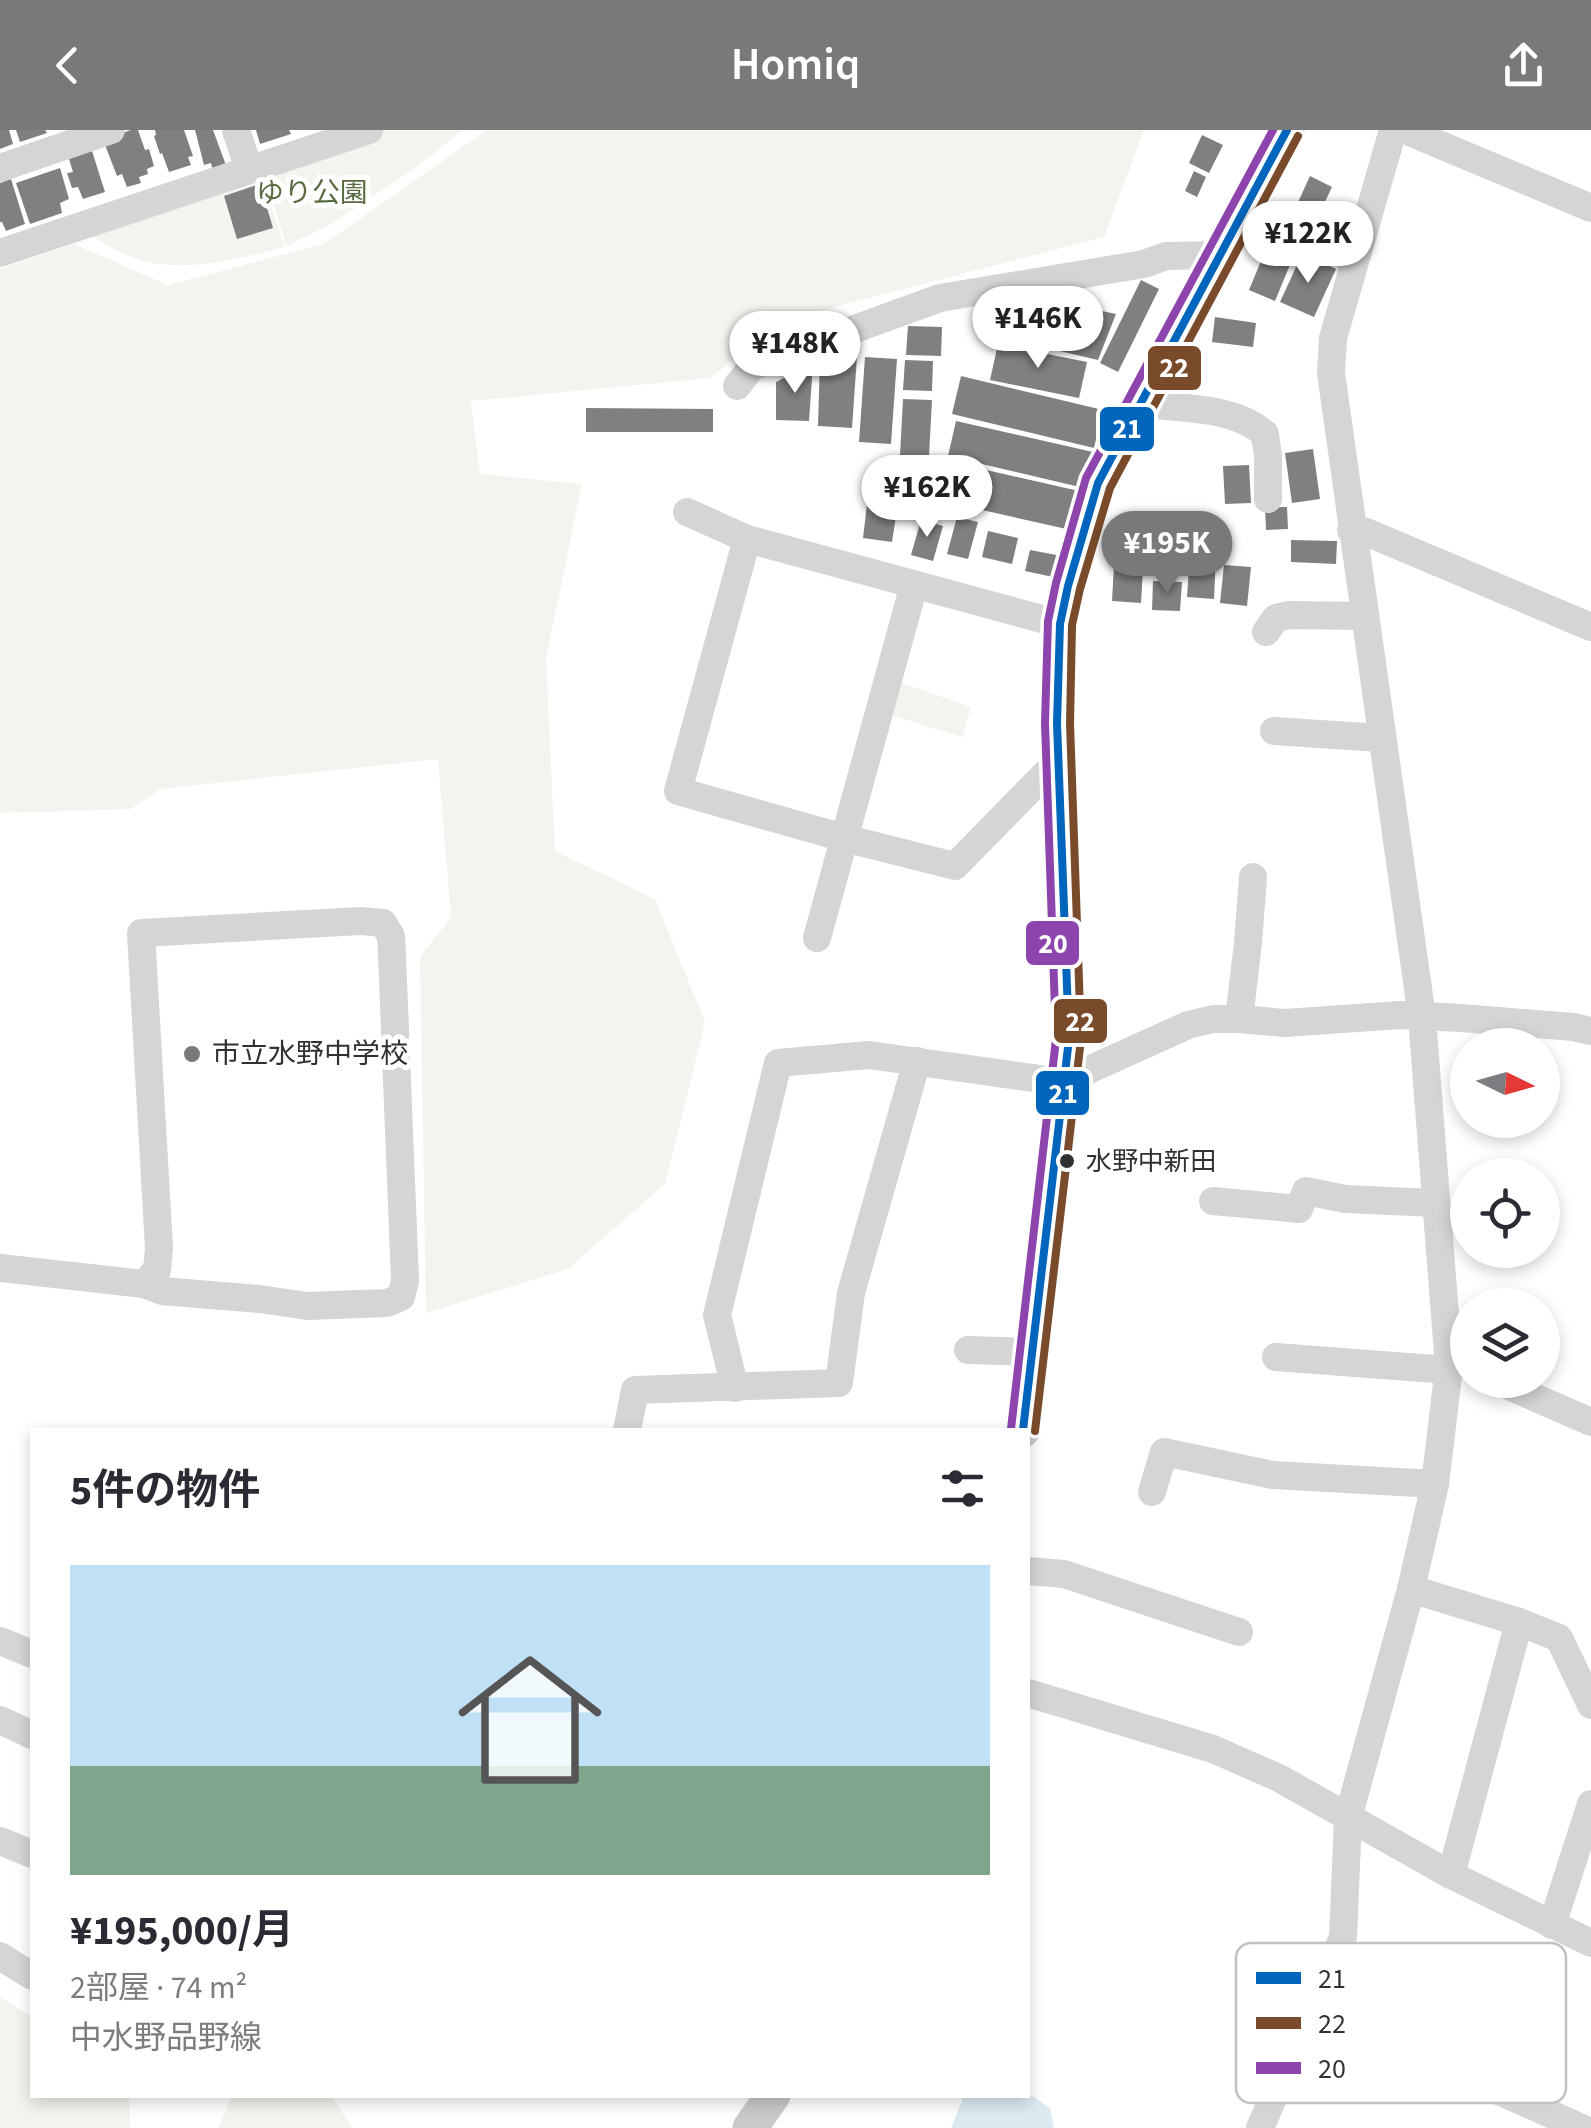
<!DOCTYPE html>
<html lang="ja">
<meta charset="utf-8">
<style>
body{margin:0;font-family:"Source Sans 3","Noto Sans JP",sans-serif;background:#f7f7f7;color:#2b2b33;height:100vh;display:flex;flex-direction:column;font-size:38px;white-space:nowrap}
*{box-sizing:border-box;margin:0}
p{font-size:32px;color:#7c7c81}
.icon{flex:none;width:55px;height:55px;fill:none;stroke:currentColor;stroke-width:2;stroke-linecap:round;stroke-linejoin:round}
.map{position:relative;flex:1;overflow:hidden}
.drawer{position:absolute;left:30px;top:1298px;width:1000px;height:670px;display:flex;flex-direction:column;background:#fff;border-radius:0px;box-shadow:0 5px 15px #0003}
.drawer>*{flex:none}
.needle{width:65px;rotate:95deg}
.buttons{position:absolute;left:1450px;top:898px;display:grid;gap:20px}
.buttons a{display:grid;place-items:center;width:110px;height:110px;border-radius:50%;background:#fff;box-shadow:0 5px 15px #0003;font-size:50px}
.price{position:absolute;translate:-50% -85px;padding:0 22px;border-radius:35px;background:#fff;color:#222;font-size:32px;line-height:65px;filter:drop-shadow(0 2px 5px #0008)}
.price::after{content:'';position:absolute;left:50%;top:60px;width:30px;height:22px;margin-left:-15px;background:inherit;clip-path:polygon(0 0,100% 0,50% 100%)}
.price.current{background:#797979;color:#fff}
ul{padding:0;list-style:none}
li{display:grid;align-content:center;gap:20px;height:530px;padding:0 40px}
li span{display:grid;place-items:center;height:310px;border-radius:0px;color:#555}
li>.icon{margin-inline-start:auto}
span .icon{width:180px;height:180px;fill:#fffc;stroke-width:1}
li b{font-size:42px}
h2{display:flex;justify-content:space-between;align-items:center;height:120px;padding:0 40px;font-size:42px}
header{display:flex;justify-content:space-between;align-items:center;height:130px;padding:0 40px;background:#797979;color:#fff;font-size:45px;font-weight:600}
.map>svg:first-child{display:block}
.green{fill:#f2f5ed}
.water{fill:#dcebf1}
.building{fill:#808080}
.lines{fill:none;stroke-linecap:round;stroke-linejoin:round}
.minor{stroke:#d5d5d5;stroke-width:28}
.major{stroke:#c9c9c9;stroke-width:35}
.bus-1-casing{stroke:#fff;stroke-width:15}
.bus-2-casing{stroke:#fff;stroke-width:15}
.bus-3-casing{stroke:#fff;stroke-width:15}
.bus-1{stroke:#0065bd;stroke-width:8}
.bus-2{stroke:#7a4b2a;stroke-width:8}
.bus-3{stroke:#8e44ad;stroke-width:8}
.poi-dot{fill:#797979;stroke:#fff;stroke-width:4}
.bus-dot{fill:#313131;stroke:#fff;stroke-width:4}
.labels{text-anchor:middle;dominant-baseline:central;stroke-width:10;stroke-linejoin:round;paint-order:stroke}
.bus-label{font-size:26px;fill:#313131;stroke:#fff;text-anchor:start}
.park-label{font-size:28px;fill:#586b3f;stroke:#fff}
.poi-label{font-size:28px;fill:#313131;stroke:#fff;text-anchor:start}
.key{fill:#fff;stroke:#c1c1c1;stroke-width:2.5}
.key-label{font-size:28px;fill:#313131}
.line-badge{stroke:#fff;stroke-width:4}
.badge-label{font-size:28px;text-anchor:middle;font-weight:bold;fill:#fff}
</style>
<header><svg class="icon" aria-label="back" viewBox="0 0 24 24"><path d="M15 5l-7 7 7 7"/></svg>Homiq<svg class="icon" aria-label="share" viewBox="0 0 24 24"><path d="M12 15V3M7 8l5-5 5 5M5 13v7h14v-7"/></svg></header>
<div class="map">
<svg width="1591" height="1998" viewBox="0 0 1591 1998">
<rect width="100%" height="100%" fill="#fff"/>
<g class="green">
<polygon points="371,0 463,0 418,36 333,93 286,116 264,42"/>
<polygon points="487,0 1144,0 1104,107 781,191 710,248 471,271 480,344 582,354 546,528 555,721 655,769 705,892 665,1054 568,1139 426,1183 420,827 451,787 438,629 160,659 131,679 0,683 0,139 74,114 168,155 324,114"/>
<path d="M260,43L285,117C245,127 202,139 160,134C129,131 93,108 68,90Z"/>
<polygon points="901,553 971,577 962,607 891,585"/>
<polygon points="0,1867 32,1887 32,1965 129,1965 130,1998 0,1998"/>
<polygon points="232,1965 331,1965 352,1998 219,1998"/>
</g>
<polygon class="water" points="1028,1963 1050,1978 1054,1998 951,1998 964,1965 1028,1965"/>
<g class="building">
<polygon points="0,0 9,0 13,14 0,19"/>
<polygon points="16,0 45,0 47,3 20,12"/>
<polygon points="131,0 138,0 145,20 149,19 154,36 147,39 148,44 139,47 141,53 127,57 122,44 117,46 105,15 116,5"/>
<polygon points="155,0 184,0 193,26 188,27 191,35 169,42 162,23 160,24 154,6 156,5"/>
<polygon points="195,0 213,0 227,38 213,42 211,33 204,35"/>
<polygon points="256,0 289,0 291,4 260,14"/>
<polygon points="1202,5 1223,15 1209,43 1189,33"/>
<polygon points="92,21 105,62 83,69 78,57 72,58 67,43 73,42 69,29"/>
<polygon points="60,38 69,69 60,73 62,83 30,94 16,53"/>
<polygon points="1194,41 1206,47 1197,67 1185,61"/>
<polygon points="1310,46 1332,57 1316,91 1294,81"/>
<polygon points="11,49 25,94 6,101 2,92 0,92 0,53"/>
<polygon points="260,54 273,98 237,109 224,66"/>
<polygon points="1292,86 1325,100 1316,121 1283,108"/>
<polygon points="1266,119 1292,130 1275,171 1249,160"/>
<polygon points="1302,124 1336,139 1314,187 1280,172"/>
<polygon points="1141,150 1159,159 1118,242 1100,233"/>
<polygon points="1074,175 1116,184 1098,230 1008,209 1020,183"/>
<polygon points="1215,187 1256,193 1253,217 1212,212"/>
<polygon points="908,196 942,197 941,226 906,225"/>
<polygon points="858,212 852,298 818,296 820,229"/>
<polygon points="998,214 1087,232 1079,268 990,250"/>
<polygon points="865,227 897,229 891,314 859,312"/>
<polygon points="905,230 933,231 932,261 903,260"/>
<polygon points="813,233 809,291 776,290 776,252"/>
<polygon points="961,246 1103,280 1094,318 952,284"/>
<polygon points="903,269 932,270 929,326 900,325"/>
<polygon points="586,278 713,279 713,302 586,302"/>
<polygon points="956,291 1093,322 1084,358 948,326"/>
<polygon points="1313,319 1320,369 1292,373 1285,323"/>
<polygon points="876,332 944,336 942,371 873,367"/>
<polygon points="960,334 1079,361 1071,400 951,373"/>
<polygon points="1249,335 1251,373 1225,374 1223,336"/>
<polygon points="867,375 897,379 892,412 863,408"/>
<polygon points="1265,377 1287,377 1288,399 1266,400"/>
<polygon points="957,387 978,392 968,429 947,424"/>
<polygon points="921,390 943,396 933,431 911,425"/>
<polygon points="988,401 1018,408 1012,434 982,427"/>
<polygon points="1291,410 1337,411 1336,434 1291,432"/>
<polygon points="1030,420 1062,426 1058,448 1025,441"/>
<polygon points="1190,423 1216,425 1214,469 1187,467"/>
<polygon points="1224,435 1251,437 1247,476 1220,473"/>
<polygon points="1114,436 1143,438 1141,473 1112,471"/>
<polygon points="1153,451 1182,452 1180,481 1152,480"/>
</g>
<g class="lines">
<g class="minor">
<polyline points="236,0 249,39"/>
<polyline points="1405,0 1591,78"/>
<polyline points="0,38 111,0"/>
<polyline points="0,123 369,0"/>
<polyline points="737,256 753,236 940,168 1144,134 1166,126 1218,125"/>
<path d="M1141,273C1182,280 1232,275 1265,304L1268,326V369"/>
<polyline points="687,382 747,409 1060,494"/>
<polyline points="1351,400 1366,402 1591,497"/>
<polyline points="747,409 678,661 844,708 955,736 1057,632"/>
<polyline points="1266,502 1276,488 1289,485 1364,486"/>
<polyline points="1274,601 1381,608"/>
<polyline points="817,808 914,455"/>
<polyline points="1239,889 1248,813 1253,747"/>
<polyline points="1213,1071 1299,1079 1306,1061 1345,1069 1436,1073"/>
<polyline points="0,1138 144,1154 162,1161 259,1169 308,1176 387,1173 401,1167 405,1151 392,825 391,806 383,793 361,791 141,803 159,1118 157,1140 144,1154"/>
<polyline points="968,1220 1032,1222"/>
<polyline points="1276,1227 1448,1240"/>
<polyline points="1495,1250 1591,1292"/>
<polyline points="735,1258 717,1185 778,933 869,925 1062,952 1188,895 1213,889 1239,889 1285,893 1400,885 1461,888 1573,897 1591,901"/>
<polyline points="627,1300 635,1260 839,1253 851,1163 917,931"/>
<polyline points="1152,1362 1164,1322 1273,1345 1435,1354"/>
<polyline points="1028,1441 1064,1444 1239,1502"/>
<polyline points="1411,1459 1519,1492 1559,1508 1591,1575"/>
<polyline points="0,1511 32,1524"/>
<polyline points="1028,1563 1213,1619 1279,1648 1451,1745 1591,1813"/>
<polyline points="0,1590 32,1605"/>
<polyline points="0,1711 32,1724"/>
<polyline points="1451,1745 1519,1492"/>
<polyline points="1552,1795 1591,1674"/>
<polyline points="0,1826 32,1846"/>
<polyline points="1312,1878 1582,1998"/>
<polyline points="1260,1998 1343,1807 1348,1688 1411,1459 1435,1354 1449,1237 1422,887 1331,243 1333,208 1393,0"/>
</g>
<g class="major">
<polyline points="1023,1300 1069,909 1057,593 1060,494 1068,456 1098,353 1287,0"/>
<polyline points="750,1998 773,1965"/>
</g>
<defs>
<polyline id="bus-1" points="1023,1300 1069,909 1057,593 1060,494 1068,456 1098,353 1287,0"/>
<polyline id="bus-2" points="1035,1301 1081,909 1070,593 1072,495 1080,459 1110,358 1298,6"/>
<polyline id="bus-3" points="1011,1299 1056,909 1045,593 1048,491 1056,453 1086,348 1273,0"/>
</defs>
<use href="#bus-1" class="bus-1-casing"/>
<use href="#bus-2" class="bus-2-casing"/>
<use href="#bus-3" class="bus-3-casing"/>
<use href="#bus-1" class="bus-1"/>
<use href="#bus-2" class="bus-2"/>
<use href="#bus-3" class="bus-3"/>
</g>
<circle class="poi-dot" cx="192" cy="924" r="10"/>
<circle class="bus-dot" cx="1067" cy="1031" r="9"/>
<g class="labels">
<g class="bus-label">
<text x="1086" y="1031">水野中新田</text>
</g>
<g class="park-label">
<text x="312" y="63">ゆり公園</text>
</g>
<g class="poi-label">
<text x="212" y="924">市立水野中学校</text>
</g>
</g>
<rect x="1236" y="1813" width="330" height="160" rx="15" class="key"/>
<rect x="1256" y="1842" width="45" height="12" fill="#0065bd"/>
<rect x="1256" y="1887" width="45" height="12" fill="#7a4b2a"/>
<rect x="1256" y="1932" width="45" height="12" fill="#8e44ad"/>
<g class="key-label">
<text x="1318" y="1858">21</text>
<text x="1318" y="1903">22</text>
<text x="1318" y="1948">20</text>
</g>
<g class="line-badge">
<rect x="1146" y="214" width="57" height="48" rx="10" fill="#7a4b2a"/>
<rect x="1098" y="275" width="58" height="48" rx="10" fill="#0065bd"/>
<rect x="1024" y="789" width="57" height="48" rx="10" fill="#8e44ad"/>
<rect x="1052" y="867" width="57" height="48" rx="10" fill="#7a4b2a"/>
<rect x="1034" y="939" width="57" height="48" rx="10" fill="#0065bd"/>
</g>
<g class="badge-label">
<text x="1174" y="247">22</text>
<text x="1127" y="308">21</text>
<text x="1053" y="823">20</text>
<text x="1080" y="901">22</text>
<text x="1063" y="973">21</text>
</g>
</svg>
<div class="buttons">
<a><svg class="needle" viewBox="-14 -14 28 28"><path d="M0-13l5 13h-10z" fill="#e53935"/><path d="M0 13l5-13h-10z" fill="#7c7c81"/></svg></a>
<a><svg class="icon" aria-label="locate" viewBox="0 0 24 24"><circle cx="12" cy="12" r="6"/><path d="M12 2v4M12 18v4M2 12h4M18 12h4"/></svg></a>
<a><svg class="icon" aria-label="layers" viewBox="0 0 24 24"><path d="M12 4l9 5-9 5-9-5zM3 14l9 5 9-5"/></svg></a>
</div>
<b class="price" style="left:1308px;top:156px">¥122K</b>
<b class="price" style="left:1038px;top:241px">¥146K</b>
<b class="price" style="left:795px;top:266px">¥148K</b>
<b class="price" style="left:927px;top:410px">¥162K</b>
<b class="price current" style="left:1167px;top:466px">¥195K</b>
<section class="drawer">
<h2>5件の物件<svg class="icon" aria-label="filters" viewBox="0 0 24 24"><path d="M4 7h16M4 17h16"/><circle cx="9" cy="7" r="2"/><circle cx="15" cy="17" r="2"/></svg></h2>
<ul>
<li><span style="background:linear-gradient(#bfe0f5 65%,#7fa58c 0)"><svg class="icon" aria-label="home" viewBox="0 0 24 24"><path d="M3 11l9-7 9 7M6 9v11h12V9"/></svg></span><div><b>¥195,000/月</b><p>2部屋 · 74 m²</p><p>中水野品野線</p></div></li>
</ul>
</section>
</div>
